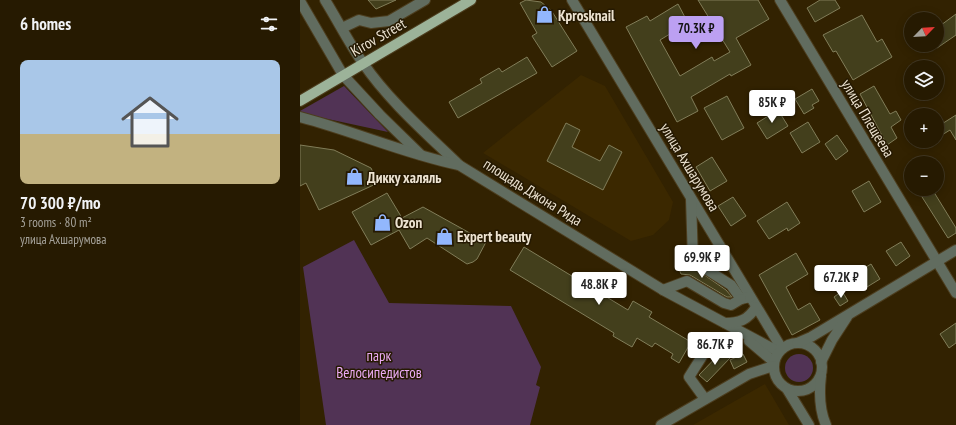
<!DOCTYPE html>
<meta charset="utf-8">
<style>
body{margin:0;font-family:"PT Sans Narrow",sans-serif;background:#322710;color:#f1f3f6;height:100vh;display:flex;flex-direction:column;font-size:15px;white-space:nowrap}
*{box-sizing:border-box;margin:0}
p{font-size:13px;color:#a4a199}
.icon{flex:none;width:22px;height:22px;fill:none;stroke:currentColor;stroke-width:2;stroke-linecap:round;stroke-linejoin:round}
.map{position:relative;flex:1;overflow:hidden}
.panel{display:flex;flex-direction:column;background:#261a01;width:300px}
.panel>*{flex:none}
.needle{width:26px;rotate:65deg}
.tools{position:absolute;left:604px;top:12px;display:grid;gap:8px}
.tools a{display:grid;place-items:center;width:40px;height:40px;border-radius:50%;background:#261a01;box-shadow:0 2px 10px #0003,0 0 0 1px #423823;font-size:20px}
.price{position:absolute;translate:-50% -34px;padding:0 9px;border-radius:4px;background:#fff;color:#222;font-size:13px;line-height:26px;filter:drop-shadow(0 1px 2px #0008)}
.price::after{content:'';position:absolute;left:50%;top:24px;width:12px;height:9px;margin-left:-6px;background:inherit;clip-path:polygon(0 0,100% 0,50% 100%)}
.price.active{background:#bca0f2;color:#111}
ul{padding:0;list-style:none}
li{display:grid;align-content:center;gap:8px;height:212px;padding:0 20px}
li+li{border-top:1px solid #423823}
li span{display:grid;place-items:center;height:124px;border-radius:8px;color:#555}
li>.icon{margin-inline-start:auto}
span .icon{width:72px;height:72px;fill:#fffc;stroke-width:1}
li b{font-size:17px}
h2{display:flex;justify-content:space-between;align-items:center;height:48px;padding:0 20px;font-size:17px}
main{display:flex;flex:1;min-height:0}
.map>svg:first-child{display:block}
.built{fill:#3b2800}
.green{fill:#513355}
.building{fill:#433f1c;stroke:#817d59}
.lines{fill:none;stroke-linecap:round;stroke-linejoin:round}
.minor-casing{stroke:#4c3d1e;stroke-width:12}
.major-casing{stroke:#4c3d1e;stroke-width:12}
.minor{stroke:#616c5f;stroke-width:10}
.major{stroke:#9cb399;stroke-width:10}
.labels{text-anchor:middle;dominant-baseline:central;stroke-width:3;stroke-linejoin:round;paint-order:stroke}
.poi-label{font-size:15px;font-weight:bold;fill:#ede3d1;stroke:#251902;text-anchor:start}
.street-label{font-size:15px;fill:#ede3d1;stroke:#251902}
.park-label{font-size:15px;fill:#ebabf4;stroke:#251902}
</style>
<main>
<section class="panel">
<h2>6 homes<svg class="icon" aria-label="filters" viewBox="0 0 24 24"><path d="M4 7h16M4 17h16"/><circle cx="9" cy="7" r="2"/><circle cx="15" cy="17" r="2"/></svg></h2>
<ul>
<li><span style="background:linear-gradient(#a9c7e8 60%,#c2b280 0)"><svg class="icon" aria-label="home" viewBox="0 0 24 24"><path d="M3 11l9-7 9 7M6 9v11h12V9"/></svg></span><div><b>70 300 ₽/mo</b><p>3 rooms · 80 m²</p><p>улица Ахшарумова</p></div></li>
</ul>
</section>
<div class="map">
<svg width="656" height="425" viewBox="0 0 656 425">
<rect width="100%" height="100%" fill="#322201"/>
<g class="built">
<polygon points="281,75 305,86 373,202 369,220 353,235 331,241 183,153"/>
<polygon points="465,384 489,425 393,425"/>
</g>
<g class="green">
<polygon points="44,86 88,132 0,113 0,111"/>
<polygon points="54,240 89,303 211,306 241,367 236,385 240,387 230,425 26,425 3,267"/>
<circle cx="499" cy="368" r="14"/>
</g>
<g class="building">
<polygon points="68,0 96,0 76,9"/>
<polygon points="226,0 241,2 251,10 277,51 252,67 232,36 237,33 220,3"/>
<polygon points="398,0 458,0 469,19 436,38 451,65 431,76 430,74 391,97 398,111 377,122 326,27 347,16 350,21 378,4 388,23 360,40 380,76 412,57 414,61 430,52"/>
<polygon points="520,0 535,0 540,8 515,22 507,8"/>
<polygon points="656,14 656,35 637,48 637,28"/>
<polygon points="562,15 577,42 582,39 592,57 553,80 536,51 533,52 523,35"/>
<polygon points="227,57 237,73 158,118 149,102 182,83 180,79 199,68 202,72"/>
<polygon points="574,86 590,114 596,111 601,120 591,127 597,138 587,145 560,94"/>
<polygon points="512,89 519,101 512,105 514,108 504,114 495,99"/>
<polygon points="427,96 444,128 422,140 404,108"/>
<polygon points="478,110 488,126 467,139 457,123"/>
<polygon points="656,115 656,140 650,130 637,138 637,127"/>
<polygon points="508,122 520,142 502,153 490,133"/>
<polygon points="266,123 280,130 272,147 300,161 309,145 322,152 303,190 247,161"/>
<polygon points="537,135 548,151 536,160 525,144"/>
<polygon points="0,145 34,150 71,168 78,183 19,210 6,183 0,186"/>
<polygon points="412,157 427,181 410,191 396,167"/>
<polygon points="569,181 581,202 564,212 552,191"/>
<polygon points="617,189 632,189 656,228 656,233 648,238"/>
<polygon points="87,193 102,218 123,207 186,242 177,259 173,262 167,264 127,238 110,249 99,230 71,245 52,212"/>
<polygon points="433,197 446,216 431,226 418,206"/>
<polygon points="487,202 500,223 488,231 487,228 469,239 457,221"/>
<polygon points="601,242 610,256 596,266 586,251"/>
<polygon points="224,247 328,310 333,301 352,312 349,317 391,342 379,363 371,358 373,354 355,343 352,347 337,338 332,347 313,336 314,333 210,270"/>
<polygon points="496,253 508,274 486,287 498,310 510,303 520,320 492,335 459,275"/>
<polygon points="387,263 426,290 432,297 427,297 390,275 381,274 379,269 382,264"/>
<polygon points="571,264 580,279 567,287 558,272"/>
<polygon points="542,291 548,301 540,306 534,297"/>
<polygon points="656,323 656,343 649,348 640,334"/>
<polygon points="424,349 431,357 407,382 399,375"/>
<polygon points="443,354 447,362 434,369 430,360"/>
</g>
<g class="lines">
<defs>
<g id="minor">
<path d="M25,0C38,21 49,43 63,63C89,101 126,133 159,165"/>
<polyline points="272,0 482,349"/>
<polyline points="480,0 656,293"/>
<polyline points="0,1 43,75 80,115 121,155"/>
<polyline points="42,28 59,20 71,23 89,21 125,0"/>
<path d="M0,117C54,131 105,154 159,165L363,290L479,352"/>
<polyline points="391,199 393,261 431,285 441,299 450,297"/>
<polyline points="363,290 387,281 424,303 431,305 441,299"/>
<path d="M425,323C439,323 448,320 456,307"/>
<polyline points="449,341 474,362"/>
<circle cx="498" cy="367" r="24"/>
<polyline points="497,343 511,337 656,250"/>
<polyline points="521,362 532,340 547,317"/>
<path d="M521,376C519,393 519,409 526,425"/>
<polyline points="487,389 509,425"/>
<polyline points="405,399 389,377 406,350"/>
<polyline points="361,425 449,374 473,366"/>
</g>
<polyline id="major" points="0,101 171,0"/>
</defs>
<use href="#minor" class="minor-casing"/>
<use href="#major" class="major-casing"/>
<use href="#minor" class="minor"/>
<use href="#major" class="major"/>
</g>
<defs>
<symbol id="shop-bare" viewBox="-9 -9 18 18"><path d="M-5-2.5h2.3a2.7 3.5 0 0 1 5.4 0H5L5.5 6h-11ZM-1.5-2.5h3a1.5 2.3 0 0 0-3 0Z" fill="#92b7fd" stroke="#251902" stroke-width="2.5" paint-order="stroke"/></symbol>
</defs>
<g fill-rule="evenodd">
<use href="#shop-bare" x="232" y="2" width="25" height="25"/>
<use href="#shop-bare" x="42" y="164" width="25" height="25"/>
<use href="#shop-bare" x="70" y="210" width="25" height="25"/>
<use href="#shop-bare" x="132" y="224" width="25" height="25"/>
</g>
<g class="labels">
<g class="poi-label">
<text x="258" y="15">Kprosknail</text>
<text x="67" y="177">Дикку халяль</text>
<text x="95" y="222">Ozon</text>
<text x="157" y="236">Expert beauty</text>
</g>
<g class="street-label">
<text transform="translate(78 37) rotate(-30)">Kirov Street</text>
<text transform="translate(568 118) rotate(59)">улица Плещеева</text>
<text transform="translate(390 167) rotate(59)">улица Ахшарумова</text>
<text transform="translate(233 192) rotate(32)">площадь Джона Рида</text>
</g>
<g class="park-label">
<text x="79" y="355">парк<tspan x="79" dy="17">Велосипедистов</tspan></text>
</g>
</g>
</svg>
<div class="tools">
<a><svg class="needle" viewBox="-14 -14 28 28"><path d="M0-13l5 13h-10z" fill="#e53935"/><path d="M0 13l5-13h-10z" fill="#a4a199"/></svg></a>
<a><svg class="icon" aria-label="layers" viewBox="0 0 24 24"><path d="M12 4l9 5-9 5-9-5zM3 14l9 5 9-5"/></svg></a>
<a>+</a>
<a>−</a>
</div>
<b class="price active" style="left:396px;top:50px">70.3K ₽</b>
<b class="price" style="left:472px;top:124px">85K ₽</b>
<b class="price" style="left:402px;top:279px">69.9K ₽</b>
<b class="price" style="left:541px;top:299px">67.2K ₽</b>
<b class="price" style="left:299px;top:306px">48.8K ₽</b>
<b class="price" style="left:415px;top:366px">86.7K ₽</b>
</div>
</main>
